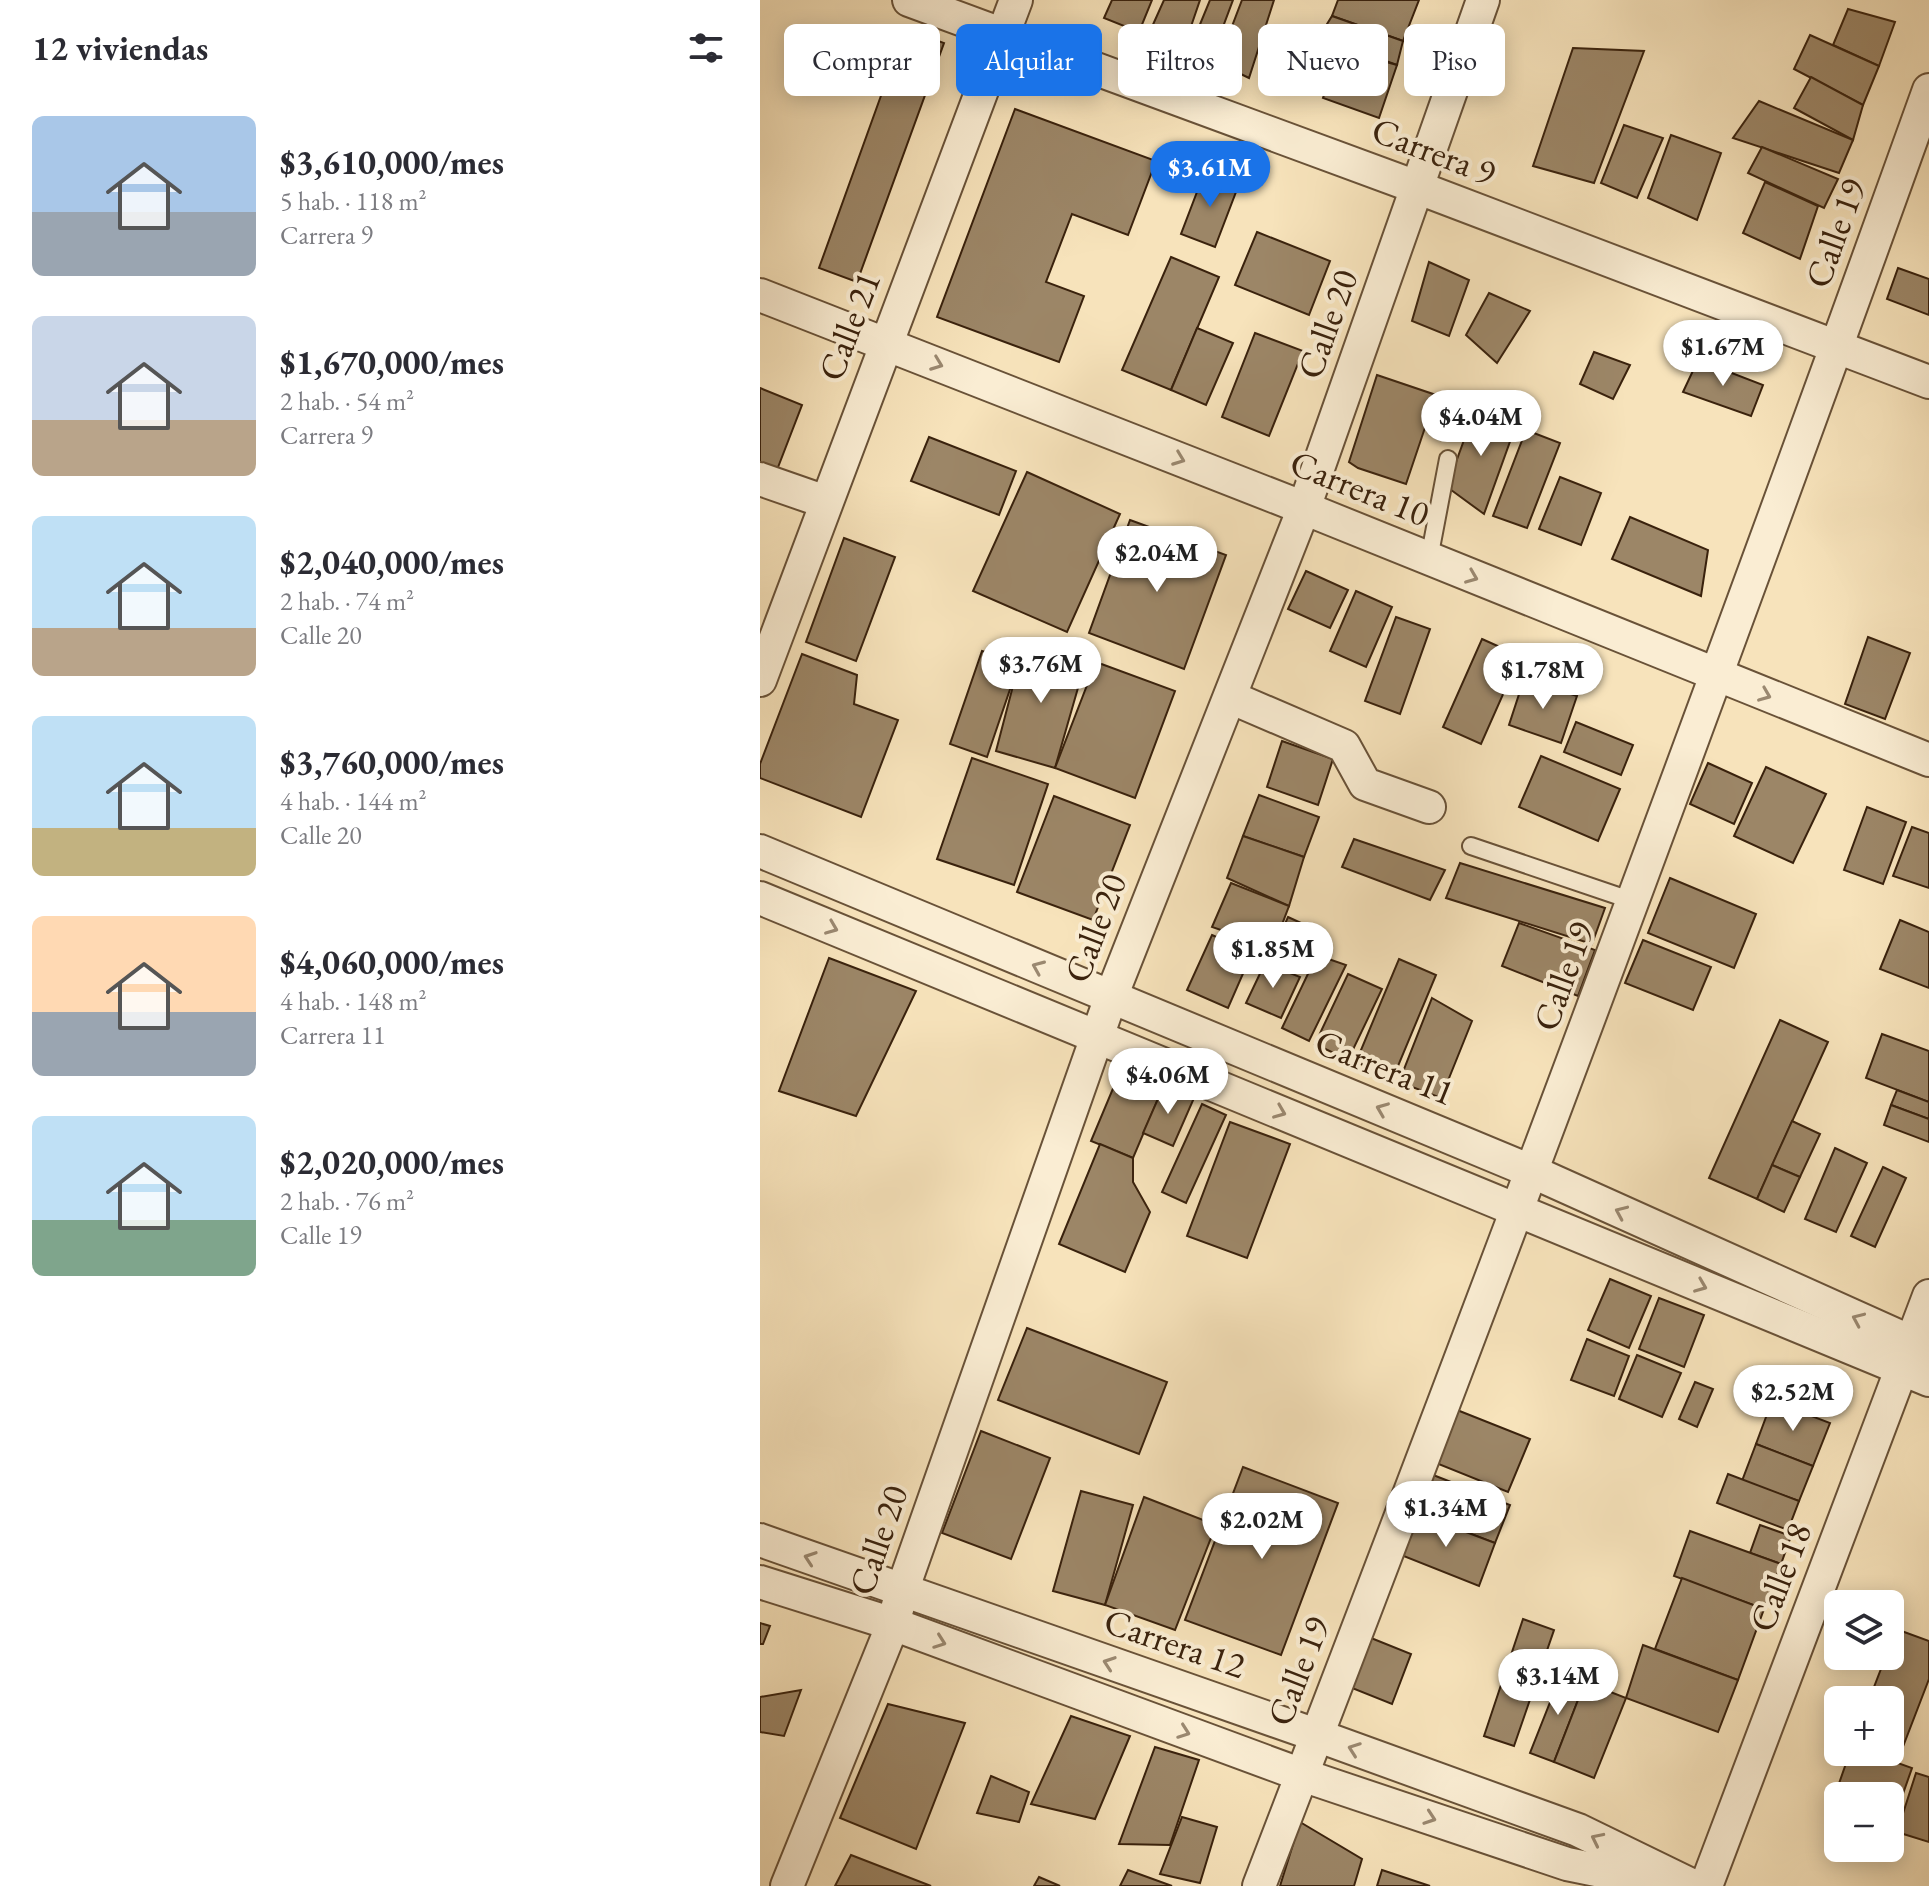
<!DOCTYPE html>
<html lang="es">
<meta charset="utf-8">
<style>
body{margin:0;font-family:"EB Garamond",serif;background:#f7f7f7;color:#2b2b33;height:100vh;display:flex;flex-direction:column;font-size:30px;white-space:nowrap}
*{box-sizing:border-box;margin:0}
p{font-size:26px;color:#7c7c81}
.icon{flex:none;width:44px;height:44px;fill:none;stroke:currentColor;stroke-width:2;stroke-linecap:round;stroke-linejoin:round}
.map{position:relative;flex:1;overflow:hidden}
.panel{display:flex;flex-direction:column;background:#fff;width:760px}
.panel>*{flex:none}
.hud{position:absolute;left:24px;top:24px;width:760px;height:72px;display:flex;gap:16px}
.tools{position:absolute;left:1064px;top:1590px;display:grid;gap:16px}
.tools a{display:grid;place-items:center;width:80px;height:80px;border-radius:12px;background:#fff;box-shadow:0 4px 20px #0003;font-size:40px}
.price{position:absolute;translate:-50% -68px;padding:0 18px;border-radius:28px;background:#fff;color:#222;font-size:26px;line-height:52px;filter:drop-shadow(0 2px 4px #0008)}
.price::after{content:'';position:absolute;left:50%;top:48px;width:24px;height:18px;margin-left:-12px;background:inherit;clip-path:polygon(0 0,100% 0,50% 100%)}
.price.active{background:#1a73e8;color:#fff}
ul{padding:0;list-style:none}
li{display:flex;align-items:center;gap:24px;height:200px;padding:0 32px}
li span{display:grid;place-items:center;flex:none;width:224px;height:160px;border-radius:12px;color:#555}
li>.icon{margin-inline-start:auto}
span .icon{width:96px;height:96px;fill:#fffc;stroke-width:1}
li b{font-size:34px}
h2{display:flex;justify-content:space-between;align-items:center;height:96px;padding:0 32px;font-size:34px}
.pill{padding:0 28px;border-radius:12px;background:#fff;box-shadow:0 4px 20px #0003;font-size:28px;line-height:72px}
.pill.active{background:#1a73e8;color:#fff}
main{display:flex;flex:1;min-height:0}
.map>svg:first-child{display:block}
.building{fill:#9c8667;stroke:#3a220d;stroke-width:2}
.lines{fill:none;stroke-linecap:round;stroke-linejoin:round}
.lane-casing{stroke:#695238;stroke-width:20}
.street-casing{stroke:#695238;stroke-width:36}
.lane{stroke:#faedd3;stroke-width:16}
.street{stroke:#faedd3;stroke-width:32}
.oneway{stroke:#9a8870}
.labels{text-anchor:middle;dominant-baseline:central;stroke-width:8;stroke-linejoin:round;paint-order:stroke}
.street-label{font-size:36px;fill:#3a220d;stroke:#faedd3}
</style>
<main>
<section class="panel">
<h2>12 viviendas<svg class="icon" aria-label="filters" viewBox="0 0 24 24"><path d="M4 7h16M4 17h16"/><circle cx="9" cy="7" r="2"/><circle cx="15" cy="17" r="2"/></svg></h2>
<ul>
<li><span style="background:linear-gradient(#a9c7e8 60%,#9aa5b1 0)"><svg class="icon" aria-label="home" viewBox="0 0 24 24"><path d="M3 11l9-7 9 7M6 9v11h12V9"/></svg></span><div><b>$3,610,000/mes</b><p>5 hab. · 118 m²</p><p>Carrera 9</p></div></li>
<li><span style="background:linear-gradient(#c9d6e8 65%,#b9a48a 0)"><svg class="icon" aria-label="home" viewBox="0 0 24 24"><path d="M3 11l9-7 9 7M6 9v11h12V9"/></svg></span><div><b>$1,670,000/mes</b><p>2 hab. · 54 m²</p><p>Carrera 9</p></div></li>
<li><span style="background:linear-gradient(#bfe0f5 70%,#b9a48a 0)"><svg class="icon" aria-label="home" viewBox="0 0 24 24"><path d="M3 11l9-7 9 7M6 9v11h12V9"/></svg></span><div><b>$2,040,000/mes</b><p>2 hab. · 74 m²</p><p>Calle 20</p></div></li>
<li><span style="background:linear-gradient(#bfe0f5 70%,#c2b280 0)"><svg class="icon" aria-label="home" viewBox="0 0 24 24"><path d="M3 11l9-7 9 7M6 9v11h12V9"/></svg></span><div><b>$3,760,000/mes</b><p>4 hab. · 144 m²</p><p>Calle 20</p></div></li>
<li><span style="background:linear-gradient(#ffd9b3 60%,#9aa5b1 0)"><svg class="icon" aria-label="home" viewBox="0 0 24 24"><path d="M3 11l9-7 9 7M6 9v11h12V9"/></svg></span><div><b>$4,060,000/mes</b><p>4 hab. · 148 m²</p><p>Carrera 11</p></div></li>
<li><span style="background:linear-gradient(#bfe0f5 65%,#7fa58c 0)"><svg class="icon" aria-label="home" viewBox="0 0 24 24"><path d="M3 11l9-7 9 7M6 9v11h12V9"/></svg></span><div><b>$2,020,000/mes</b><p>2 hab. · 76 m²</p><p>Calle 19</p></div></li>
</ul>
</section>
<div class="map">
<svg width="1169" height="1886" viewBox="0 0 1169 1886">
<rect width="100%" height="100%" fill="#f7e3bb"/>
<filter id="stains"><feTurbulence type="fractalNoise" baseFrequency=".0025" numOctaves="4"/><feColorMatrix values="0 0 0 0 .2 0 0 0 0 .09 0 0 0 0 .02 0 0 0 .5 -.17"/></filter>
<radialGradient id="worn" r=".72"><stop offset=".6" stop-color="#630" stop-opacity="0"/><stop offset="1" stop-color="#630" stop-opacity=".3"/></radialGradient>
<g class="building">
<polygon points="352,0 392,0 379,32 344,18"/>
<polygon points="404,0 440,0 425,44 391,29"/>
<polygon points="450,0 473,0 452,56 429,51"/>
<polygon points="482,0 514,0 489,78 458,63"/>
<polygon points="578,0 659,0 643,41 572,16"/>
<polygon points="1088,9 1135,22 1119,66 1073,45"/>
<polygon points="572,16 643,41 637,65 559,37"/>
<polygon points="145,29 184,43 97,282 59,268"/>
<polygon points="1050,35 1119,66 1103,105 1034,69"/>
<polygon points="516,45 554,56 543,92 505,80"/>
<polygon points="813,48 884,51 834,183 773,166"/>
<polygon points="580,49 637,65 619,118 563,98"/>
<polygon points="1051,77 1103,105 1093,140 1034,108"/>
<polygon points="999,101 1093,140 1079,173 973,138"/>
<polygon points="255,109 396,161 368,235 312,214 286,282 324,296 299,362 177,317"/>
<polygon points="864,125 903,138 877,198 841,183"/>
<polygon points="911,135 961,153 937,220 888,198"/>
<polygon points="1002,147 1078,179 1064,208 988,173"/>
<polygon points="445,171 479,184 455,247 421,234"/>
<polygon points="1005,182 1058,206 1040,259 983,233"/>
<polygon points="497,232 570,261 549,315 475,285"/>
<polygon points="411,257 459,277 411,390 362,370"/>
<polygon points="669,262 709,280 689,336 652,321"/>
<polygon points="1138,268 1169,279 1169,315 1127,299"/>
<polygon points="729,293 770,311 737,363 706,335"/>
<polygon points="437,328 473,343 446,405 411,390"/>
<polygon points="495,333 543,351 509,436 462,417"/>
<polygon points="834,352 870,365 853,399 820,384"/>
<polygon points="938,360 1003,385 991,416 923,392"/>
<polygon points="617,375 676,395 646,484 598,468 589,462"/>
<polygon points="0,388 42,405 15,475 0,469"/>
<polygon points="716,407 757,422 724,514 687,487"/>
<polygon points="766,430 800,443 767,528 733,516"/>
<polygon points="169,437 256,471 239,515 151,481"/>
<polygon points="267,472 360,514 307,632 213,591"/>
<polygon points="800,477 841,493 821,545 779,529"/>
<polygon points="870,517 948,550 941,596 852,559"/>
<polygon points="370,520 466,555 424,669 329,633"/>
<polygon points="84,538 135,557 96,661 46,642"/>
<polygon points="546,571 588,590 570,628 528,609"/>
<polygon points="596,591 632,607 606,667 570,651"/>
<polygon points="636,617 670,629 640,714 605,701"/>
<polygon points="1108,637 1150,653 1125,719 1085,704"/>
<polygon points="722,639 760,656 721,744 683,727"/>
<polygon points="267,643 326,660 295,768 236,751 259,663"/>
<polygon points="222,651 259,663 227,757 190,744"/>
<polygon points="42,654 97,675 94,704 138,720 101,817 0,778 0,764"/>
<polygon points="336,662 415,691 375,798 295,768"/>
<polygon points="764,679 817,696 801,743 749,725"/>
<polygon points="816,722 873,745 861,775 804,752"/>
<polygon points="522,741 573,759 558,805 507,787"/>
<polygon points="781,756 860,789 838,841 759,807"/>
<polygon points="212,758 288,784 254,885 177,859"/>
<polygon points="948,763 992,783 974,824 930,804"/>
<polygon points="1006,767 1066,794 1033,863 974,836"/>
<polygon points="499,795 559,817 544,857 483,836"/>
<polygon points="294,796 370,825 333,920 257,892"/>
<polygon points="1107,807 1146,822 1123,884 1084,870"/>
<polygon points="1152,827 1169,833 1169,888 1133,876"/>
<polygon points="483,836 544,857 529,906 467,878"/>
<polygon points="594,839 685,870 670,900 582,867"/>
<polygon points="700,863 845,908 832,944 686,898"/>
<polygon points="910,878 996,914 974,968 888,933"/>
<polygon points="471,883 529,906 513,948 452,927"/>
<polygon points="528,917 554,929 541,955 516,944"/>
<polygon points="1140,920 1169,932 1169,988 1120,969"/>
<polygon points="759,923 835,950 818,996 742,966"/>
<polygon points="452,935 492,953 468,1008 427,990"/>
<polygon points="883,940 951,967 933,1010 865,983"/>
<polygon points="557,955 586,965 549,1041 522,1028"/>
<polygon points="69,958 156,991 96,1116 19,1091"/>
<polygon points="639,959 676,975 633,1078 596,1062"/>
<polygon points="505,963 540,977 521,1018 486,1003"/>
<polygon points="588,974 622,989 588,1060 555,1044"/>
<polygon points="672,998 712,1021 681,1098 639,1082"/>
<polygon points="1020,1020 1068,1042 997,1199 949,1178"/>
<polygon points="1122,1034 1169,1051 1169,1102 1106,1078"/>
<polygon points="362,1067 404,1085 373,1158 331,1141"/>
<polygon points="404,1085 434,1098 413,1146 383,1133"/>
<polygon points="1137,1090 1169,1102 1169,1119 1131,1105"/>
<polygon points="442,1104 466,1115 426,1203 402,1192"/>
<polygon points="1131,1105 1169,1119 1169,1142 1124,1125"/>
<polygon points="1032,1121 1060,1134 1040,1177 1012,1165"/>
<polygon points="470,1122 530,1144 487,1258 427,1236"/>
<polygon points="340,1144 373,1158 373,1182 390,1212 365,1272 299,1244"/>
<polygon points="1075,1148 1107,1163 1076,1232 1045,1219"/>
<polygon points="1012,1165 1040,1177 1024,1212 997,1199"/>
<polygon points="1123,1167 1146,1178 1115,1247 1091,1236"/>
<polygon points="850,1279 891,1296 869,1348 828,1330"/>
<polygon points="899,1298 944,1315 924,1367 879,1349"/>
<polygon points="267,1328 407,1382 379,1454 238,1400"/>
<polygon points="827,1339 869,1356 854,1396 811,1380"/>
<polygon points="877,1355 921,1373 902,1417 859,1399"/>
<polygon points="935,1382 953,1389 937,1427 919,1419"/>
<polygon points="1012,1401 1070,1423 1053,1466 996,1444"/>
<polygon points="697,1410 770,1439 748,1492 676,1463"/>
<polygon points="221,1431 290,1458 251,1559 182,1533"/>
<polygon points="996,1444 1053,1466 1039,1501 982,1481"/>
<polygon points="483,1467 578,1503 521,1655 425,1620"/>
<polygon points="668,1473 750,1505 735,1543 653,1512"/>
<polygon points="968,1474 1039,1501 1028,1530 957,1503"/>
<polygon points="321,1491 373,1505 345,1605 293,1591"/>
<polygon points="384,1497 456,1525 415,1630 345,1605"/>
<polygon points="653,1512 735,1543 719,1586 636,1553"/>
<polygon points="1000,1525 1031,1536 1021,1564 990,1553"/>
<polygon points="930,1531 1021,1564 1004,1609 914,1576"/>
<polygon points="922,1578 1004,1609 978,1680 895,1649"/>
<polygon points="763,1619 794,1630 754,1746 724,1736"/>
<polygon points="0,1623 10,1626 3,1644 0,1644"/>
<polygon points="1136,1629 1169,1641 1169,1679 1139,1757 1126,1752 1130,1752 1130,1700 1109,1700 1126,1656 1130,1656 1130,1645"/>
<polygon points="611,1638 651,1654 632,1704 592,1688"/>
<polygon points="883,1645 978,1680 958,1732 866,1698"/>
<polygon points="802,1672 825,1682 794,1762 770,1753"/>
<polygon points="825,1682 866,1698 834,1778 794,1762"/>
<polygon points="41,1690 24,1736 0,1732 0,1697"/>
<polygon points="128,1704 205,1723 156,1849 80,1818"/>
<polygon points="311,1716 370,1736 335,1819 271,1804"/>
<polygon points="395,1747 439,1760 410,1845 359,1844"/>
<polygon points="1090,1752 1107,1752 1152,1768 1130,1831 1130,1796 1078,1796 1078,1819 1068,1815"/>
<polygon points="1156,1773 1169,1777 1169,1842 1137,1832"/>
<polygon points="231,1776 269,1792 259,1822 217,1813"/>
<polygon points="422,1817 457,1827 440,1883 400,1874"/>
<polygon points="540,1822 602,1859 594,1886 520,1886"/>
<polygon points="91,1855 171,1886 75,1886"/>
<polygon points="368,1870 412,1886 360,1886"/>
<polygon points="622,1870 670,1886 617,1886"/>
<polygon points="279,1877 300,1886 274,1886"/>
</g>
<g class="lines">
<defs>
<g id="lane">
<polyline points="669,559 688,459"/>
<polyline points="711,846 873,901"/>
</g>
<g id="street">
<polyline points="149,0 659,188 1169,382"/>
<polyline points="0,295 544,508 1169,760"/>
<polyline points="0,479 66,502"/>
<polyline points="0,680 256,0"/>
<polyline points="470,697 584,746 605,784 669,807"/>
<polyline points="0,851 773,1172 1169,1350"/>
<polyline points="0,898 1169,1380"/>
<polyline points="0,1540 556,1735 818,1830 933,1886"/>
<polyline points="0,1582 133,1624 542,1775 807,1864 899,1883"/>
<polyline points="27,1886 133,1624 142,1591 351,997 544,508 723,0"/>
<path d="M499,1886C729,1290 953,692 1169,90"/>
<polyline points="946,1886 1169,1296"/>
</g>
</defs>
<use href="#lane" class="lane-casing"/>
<use href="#street" class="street-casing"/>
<use href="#lane" class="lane"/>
<use href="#street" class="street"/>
</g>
<defs><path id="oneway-chevron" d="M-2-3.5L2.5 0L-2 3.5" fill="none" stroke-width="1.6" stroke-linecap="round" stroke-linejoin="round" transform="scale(2)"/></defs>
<g class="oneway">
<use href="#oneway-chevron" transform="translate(177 364) rotate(21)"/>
<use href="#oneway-chevron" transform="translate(419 459) rotate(21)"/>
<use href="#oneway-chevron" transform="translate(712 577) rotate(22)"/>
<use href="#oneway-chevron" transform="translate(1005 695) rotate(22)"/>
<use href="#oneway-chevron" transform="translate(72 928) rotate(22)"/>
<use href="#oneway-chevron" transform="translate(278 967) rotate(-157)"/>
<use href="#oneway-chevron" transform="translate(622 1109) rotate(-158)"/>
<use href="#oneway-chevron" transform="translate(520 1112) rotate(22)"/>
<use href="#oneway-chevron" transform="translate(861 1212) rotate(-156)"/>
<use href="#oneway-chevron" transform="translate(941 1286) rotate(22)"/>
<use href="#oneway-chevron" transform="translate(1098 1319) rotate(-156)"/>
<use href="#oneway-chevron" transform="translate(50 1558) rotate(-161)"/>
<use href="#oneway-chevron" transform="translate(180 1642) rotate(20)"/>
<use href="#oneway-chevron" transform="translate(349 1663) rotate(-161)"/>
<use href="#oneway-chevron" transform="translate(424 1732) rotate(20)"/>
<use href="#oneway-chevron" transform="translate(594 1749) rotate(-160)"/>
<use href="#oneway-chevron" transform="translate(670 1818) rotate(19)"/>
<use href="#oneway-chevron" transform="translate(837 1839) rotate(-154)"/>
</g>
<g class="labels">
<g class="street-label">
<text transform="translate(674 151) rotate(21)">Carrera 9</text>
<text transform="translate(1075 233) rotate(-70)">Calle 19</text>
<text transform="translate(567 324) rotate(-70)">Calle 20</text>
<text transform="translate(89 326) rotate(-69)">Calle 21</text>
<text transform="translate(600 488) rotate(22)">Carrera 10</text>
<text transform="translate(335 928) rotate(-69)">Calle 20</text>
<text transform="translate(803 976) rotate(-70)">Calle 19</text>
<text transform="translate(625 1067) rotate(22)">Carrera 11</text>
<text transform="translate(118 1540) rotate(-71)">Calle 20</text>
<text transform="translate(1020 1577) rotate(-69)">Calle 18</text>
<text transform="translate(415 1643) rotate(19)">Carrera 12</text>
<text transform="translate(538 1671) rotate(-69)">Calle 19</text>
</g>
</g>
<rect width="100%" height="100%" filter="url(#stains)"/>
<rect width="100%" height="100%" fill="url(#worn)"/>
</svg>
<div class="tools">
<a><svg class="icon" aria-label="layers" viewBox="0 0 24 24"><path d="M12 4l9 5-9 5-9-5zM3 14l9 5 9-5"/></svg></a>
<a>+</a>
<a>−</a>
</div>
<b class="price active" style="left:450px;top:209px">$3.61M</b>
<b class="price" style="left:963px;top:388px">$1.67M</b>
<b class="price" style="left:721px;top:458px">$4.04M</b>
<b class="price" style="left:397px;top:594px">$2.04M</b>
<b class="price" style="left:281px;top:705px">$3.76M</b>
<b class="price" style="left:783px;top:711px">$1.78M</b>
<b class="price" style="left:513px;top:990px">$1.85M</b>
<b class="price" style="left:408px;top:1116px">$4.06M</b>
<b class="price" style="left:1033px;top:1433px">$2.52M</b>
<b class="price" style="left:686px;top:1549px">$1.34M</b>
<b class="price" style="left:502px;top:1561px">$2.02M</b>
<b class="price" style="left:798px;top:1717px">$3.14M</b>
<div class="hud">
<a class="pill">Comprar</a>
<a class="pill active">Alquilar</a>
<a class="pill">Filtros</a>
<a class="pill">Nuevo</a>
<a class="pill">Piso</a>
</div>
</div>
</main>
